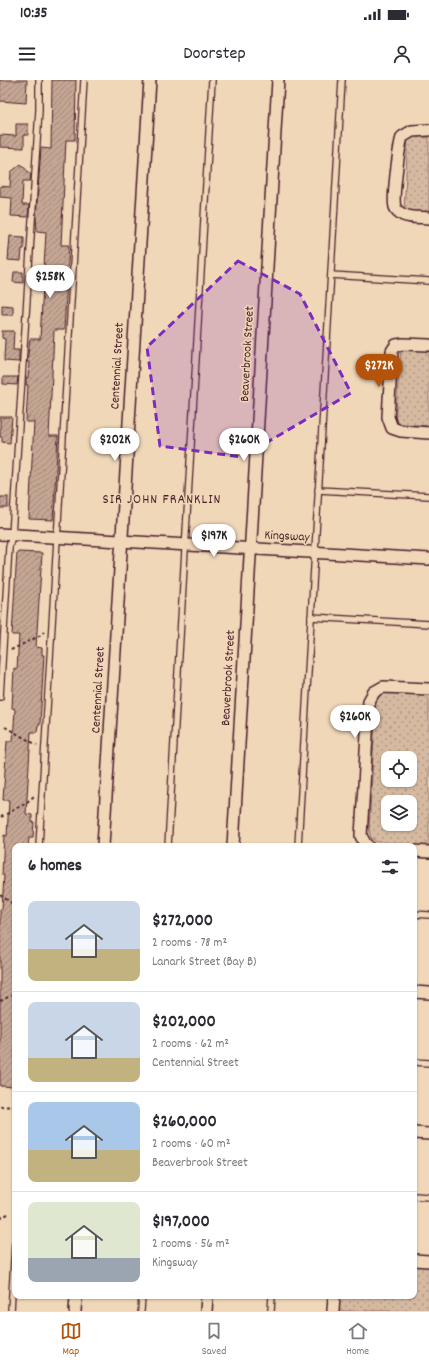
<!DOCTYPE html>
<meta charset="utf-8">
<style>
body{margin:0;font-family:Dekko,sans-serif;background:#f2f2f3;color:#2b2b33;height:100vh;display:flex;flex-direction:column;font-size:15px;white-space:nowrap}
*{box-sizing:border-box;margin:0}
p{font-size:13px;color:#7c7c81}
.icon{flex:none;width:22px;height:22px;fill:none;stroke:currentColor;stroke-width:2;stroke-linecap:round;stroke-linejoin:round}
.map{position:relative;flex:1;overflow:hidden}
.sheet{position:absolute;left:12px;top:763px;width:405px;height:456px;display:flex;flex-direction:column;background:#fff;border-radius:8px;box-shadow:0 1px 3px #0004}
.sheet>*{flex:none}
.buttons{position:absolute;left:381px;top:671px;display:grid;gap:8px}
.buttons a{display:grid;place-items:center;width:36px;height:36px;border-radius:8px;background:#fff;box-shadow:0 1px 3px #0004;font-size:20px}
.price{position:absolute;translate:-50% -34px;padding:0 9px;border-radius:14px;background:#fff;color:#222;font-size:13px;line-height:26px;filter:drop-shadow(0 1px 2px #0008)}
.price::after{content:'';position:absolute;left:50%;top:24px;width:12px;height:9px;margin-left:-6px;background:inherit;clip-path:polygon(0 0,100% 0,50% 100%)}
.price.active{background:#b45309;color:#fff}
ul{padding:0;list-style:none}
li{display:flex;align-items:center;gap:12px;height:100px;padding:0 16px}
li+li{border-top:1px solid #e1e1e2}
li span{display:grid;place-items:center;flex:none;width:112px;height:80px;border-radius:8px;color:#555}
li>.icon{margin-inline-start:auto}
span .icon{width:48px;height:48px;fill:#fffc;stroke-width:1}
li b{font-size:17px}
h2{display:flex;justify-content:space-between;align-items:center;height:48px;padding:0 16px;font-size:17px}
.status{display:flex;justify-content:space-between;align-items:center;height:28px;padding:0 20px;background:#fff;direction:ltr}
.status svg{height:11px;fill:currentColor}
header{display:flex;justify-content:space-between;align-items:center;height:52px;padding:0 16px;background:#fff;font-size:18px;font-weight:600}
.tabs{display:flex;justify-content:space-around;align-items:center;height:56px;border-top:1px solid #e1e1e2;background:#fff;font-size:11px;color:#7c7c81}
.tabs a{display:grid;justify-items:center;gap:2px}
.tabs .active{color:#b45309}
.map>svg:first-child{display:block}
.green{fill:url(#green-dots);stroke:#906c66;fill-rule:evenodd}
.building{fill:url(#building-hatch);stroke:#4a1f2b}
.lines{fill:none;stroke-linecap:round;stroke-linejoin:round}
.service-casing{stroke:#4a1f2b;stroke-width:8}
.minor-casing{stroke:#4a1f2b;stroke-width:14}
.path{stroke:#4a1f2b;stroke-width:2;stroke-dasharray:3 3;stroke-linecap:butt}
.service{stroke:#f0d7b8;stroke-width:5.5}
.minor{stroke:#f0d7b8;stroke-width:11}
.marked{fill:#7b2cbf;fill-opacity:0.2;stroke:#7b2cbf;stroke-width:3;stroke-dasharray:8 5;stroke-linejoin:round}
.labels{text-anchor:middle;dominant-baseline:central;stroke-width:3;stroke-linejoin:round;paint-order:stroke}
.street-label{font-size:13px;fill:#4a1f2b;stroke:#f0d7b8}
.neighbourhood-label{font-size:14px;letter-spacing:1px;fill:#4a1f2b;stroke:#f0d7b8}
</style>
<div class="status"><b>10:35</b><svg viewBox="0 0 49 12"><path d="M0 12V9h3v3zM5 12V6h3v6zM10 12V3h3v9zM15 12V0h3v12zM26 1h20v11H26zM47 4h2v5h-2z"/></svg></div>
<header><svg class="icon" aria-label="menu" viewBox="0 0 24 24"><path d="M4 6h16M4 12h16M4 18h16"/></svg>Doorstep<svg class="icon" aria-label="person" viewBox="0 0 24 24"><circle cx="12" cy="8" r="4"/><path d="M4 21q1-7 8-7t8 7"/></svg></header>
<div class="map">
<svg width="429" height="1231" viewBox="0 0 429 1231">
<defs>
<pattern id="green-dots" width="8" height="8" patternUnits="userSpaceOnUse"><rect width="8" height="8" fill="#d5b9a0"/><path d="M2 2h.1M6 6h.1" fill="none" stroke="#af9683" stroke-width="1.8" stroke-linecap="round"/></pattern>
<pattern id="building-hatch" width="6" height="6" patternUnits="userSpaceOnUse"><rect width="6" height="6" fill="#c4a693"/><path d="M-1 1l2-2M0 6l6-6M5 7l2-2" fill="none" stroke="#a18778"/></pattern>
</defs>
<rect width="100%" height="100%" fill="#f0d7b8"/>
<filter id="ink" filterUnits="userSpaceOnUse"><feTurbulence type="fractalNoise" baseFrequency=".025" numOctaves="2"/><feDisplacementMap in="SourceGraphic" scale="8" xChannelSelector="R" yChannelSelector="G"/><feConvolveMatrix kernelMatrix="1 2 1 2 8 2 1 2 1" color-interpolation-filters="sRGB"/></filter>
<g filter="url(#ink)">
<g class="green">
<polygon points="408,56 429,57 429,133 404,131"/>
<polygon points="401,268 429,270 429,346 395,343"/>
<path d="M385,613L429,614V766L377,762L371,758L369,750L376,621L380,615ZM388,678H410V700H388ZM388,722H410V744H388Z"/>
<polygon points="414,1180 429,1181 429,1231 333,1231 334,1216 414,1216"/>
</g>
<g class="building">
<polygon points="0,0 27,0 26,23 0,21"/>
<polygon points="52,0 76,0 75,60 66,60 61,165 69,165 64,250 54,250 53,274 49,356 58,356 53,440 29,439 34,342 26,342 28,305 26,305 26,297 28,298 29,282 27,282 30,259 40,259 46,152 37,151 36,138 41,68 51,69"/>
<polygon points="16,44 28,44 28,55 24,55 24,68 0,67 0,55 16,56"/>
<polygon points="21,84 31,95 30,101 23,101 22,125 29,125 28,137 11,136 12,118 0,117 0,106 10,107 11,92"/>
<polygon points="10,156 24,157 24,169 22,169 21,181 8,180"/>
<polygon points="14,192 23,192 23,203 13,202"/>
<polygon points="2,225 13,226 13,235 2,235"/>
<polygon points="2,251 14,251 13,270 19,270 19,282 4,281 5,259 2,258"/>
<polygon points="3,297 18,297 17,305 3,304"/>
<polygon points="0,337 12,337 10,363 2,362 2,357 0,357"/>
<rect x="0" y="417" width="8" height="11"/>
<polygon points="17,472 42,473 36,567 42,568 42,575 44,575 40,645 38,645 37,652 31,652 26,734 32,735 32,742 34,742 33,758 29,758 28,766 15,766 15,1007 0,1006 0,829 2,829 4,795 2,795 4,755 7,756 9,720 3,720 7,661 13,661 15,629 12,628 14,588 17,589 19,555 12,555"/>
</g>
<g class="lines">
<defs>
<g id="service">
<polyline points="331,195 429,201"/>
<polyline points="318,410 429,416"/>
<polyline points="311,537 429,544"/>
<polyline points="0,617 9,467 12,455 39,30 39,0"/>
<polyline points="39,766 84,0"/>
<polyline points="168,766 212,0"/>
<polyline points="298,766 342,0"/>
<polyline points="414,834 429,835"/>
<polyline points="414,982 429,983"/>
<polyline points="414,1116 429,1117"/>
<polyline points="11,1231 15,1163"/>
<polyline points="141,1231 142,1216"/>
<polyline points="271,1231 272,1216"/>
</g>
<g id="minor">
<path d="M429,50L412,51L402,57C399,67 392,119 395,127C396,129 397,131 399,132C406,139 420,137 429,138"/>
<polyline points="429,265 403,264 396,265 392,271 388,337 392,348 401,351 429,353"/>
<polyline points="0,454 429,479"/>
<polyline points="103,766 150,0"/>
<polyline points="233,766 278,0"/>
<polyline points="368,766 366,765 361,756 369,621 374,612 383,607 429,609"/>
<polyline points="414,771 429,772"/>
<polyline points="414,912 429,913"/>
<polyline points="414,1053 429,1054"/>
<polyline points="414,1180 429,1181"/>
<polyline points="75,1231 76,1216"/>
<polyline points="206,1231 207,1216"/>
<polyline points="333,1231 334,1216"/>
</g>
</defs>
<use href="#service" class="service-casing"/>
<use href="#minor" class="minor-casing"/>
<g class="path">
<polyline points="11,570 39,556 44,552"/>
<polyline points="5,647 37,665"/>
<polyline points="1,737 26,723 34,716"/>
<polyline points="0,815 15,825"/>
<polyline points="0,921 15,914"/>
<polyline points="0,1026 15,1027"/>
<polyline points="0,1138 8,1134"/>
</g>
<use href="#service" class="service"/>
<use href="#minor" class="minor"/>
</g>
</g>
<path class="marked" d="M238,181L300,214L351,313L242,377L160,366L147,267Z"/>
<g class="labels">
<g class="street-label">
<text transform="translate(248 274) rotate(-87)">Beaverbrook Street</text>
<text transform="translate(118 286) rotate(-87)">Centennial Street</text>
<text transform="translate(287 457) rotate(3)">Kingsway</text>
<text transform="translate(229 598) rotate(-87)">Beaverbrook Street</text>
<text transform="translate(99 610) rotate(-87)">Centennial Street</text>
</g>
<g class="neighbourhood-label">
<text x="162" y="420">SIR JOHN FRANKLIN</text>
</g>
</g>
</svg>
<div class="buttons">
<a><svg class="icon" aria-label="locate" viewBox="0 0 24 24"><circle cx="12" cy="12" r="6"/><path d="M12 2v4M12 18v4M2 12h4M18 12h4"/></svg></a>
<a><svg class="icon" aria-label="layers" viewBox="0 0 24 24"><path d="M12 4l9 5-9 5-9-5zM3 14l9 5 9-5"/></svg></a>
</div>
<b class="price" style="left:50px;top:219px">$258K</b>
<b class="price active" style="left:379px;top:308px">$272K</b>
<b class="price" style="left:115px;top:382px">$202K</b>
<b class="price" style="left:244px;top:382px">$260K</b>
<b class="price" style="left:214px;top:478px">$197K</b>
<b class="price" style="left:355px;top:659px">$260K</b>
<section class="sheet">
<h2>6 homes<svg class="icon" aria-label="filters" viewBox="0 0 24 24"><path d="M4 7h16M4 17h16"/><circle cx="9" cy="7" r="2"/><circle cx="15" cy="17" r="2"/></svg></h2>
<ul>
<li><span style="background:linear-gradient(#c9d6e8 60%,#c2b280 0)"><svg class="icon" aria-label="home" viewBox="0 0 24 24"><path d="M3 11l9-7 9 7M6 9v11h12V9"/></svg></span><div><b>$272,000</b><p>2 rooms · 78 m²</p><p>Lanark Street (Bay B)</p></div></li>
<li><span style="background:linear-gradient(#c9d6e8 70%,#c2b280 0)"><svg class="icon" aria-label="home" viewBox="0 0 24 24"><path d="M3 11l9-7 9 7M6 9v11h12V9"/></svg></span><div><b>$202,000</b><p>2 rooms · 62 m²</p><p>Centennial Street</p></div></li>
<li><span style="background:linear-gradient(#a9c7e8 60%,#c2b280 0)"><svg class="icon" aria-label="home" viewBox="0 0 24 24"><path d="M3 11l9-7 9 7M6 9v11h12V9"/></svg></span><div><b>$260,000</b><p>2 rooms · 60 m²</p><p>Beaverbrook Street</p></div></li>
<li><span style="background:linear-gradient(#dfe7d0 70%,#9aa5b1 0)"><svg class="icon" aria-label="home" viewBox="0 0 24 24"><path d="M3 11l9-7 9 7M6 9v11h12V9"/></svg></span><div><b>$197,000</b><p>2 rooms · 56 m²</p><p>Kingsway</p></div></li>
</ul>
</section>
</div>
<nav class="tabs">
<a class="active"><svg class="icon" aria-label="map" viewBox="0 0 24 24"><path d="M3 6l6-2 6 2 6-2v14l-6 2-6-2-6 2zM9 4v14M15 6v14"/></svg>Map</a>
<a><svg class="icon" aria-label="saved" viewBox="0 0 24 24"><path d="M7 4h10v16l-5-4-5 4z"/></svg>Saved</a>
<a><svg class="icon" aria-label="home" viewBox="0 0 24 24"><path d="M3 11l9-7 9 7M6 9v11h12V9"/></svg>Home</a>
</nav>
